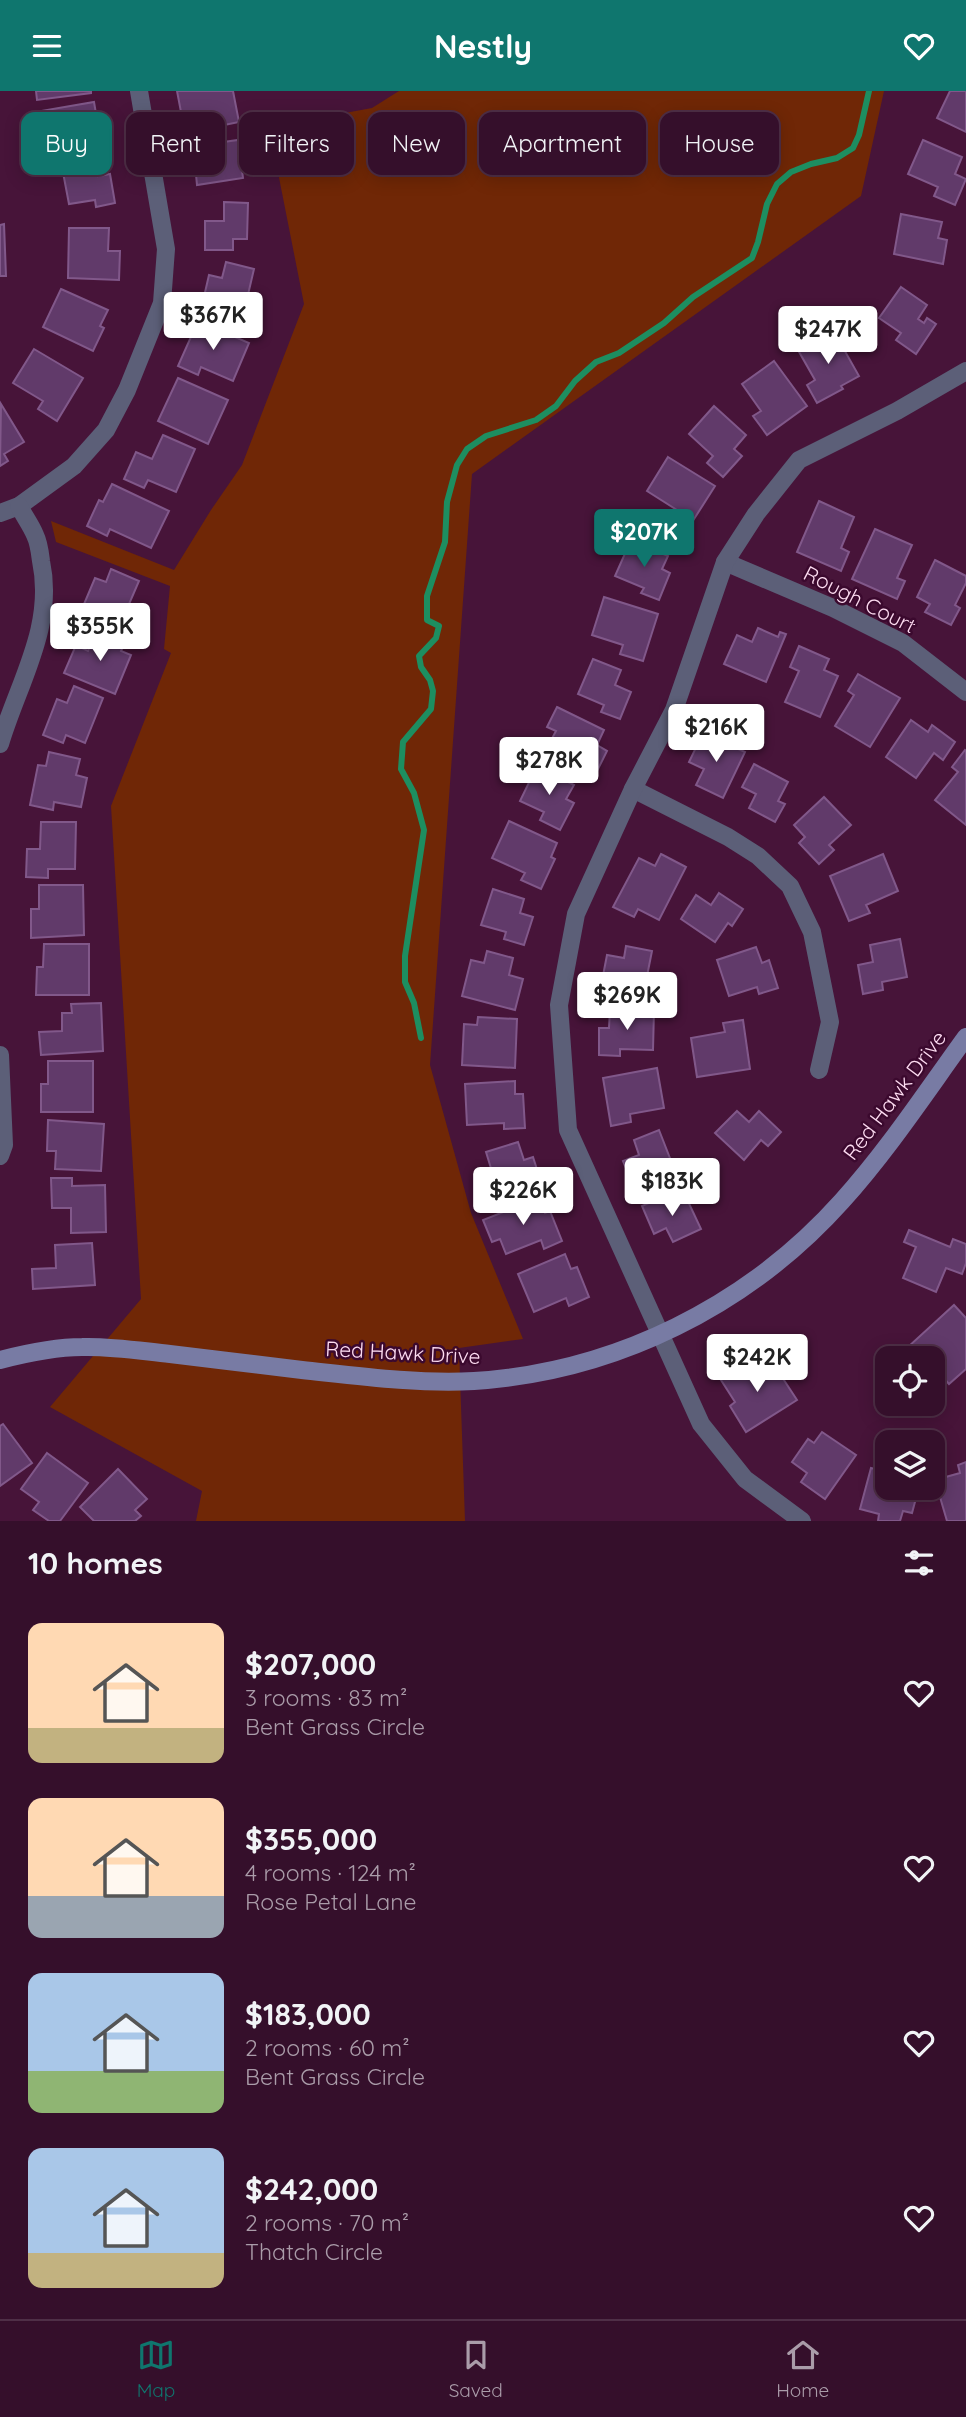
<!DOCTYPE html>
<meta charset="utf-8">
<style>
body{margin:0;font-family:Quicksand,sans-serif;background:#3d1833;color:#f1f3f6;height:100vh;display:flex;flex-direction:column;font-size:26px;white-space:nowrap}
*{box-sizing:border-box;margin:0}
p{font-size:23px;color:#aa9ca9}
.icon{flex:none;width:38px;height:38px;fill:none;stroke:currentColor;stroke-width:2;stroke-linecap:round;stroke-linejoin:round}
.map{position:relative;height:1430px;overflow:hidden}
.drawer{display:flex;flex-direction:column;background:#350f2b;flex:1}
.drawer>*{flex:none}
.guide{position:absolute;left:21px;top:21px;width:924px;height:63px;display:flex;gap:14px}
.tools{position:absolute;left:875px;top:1255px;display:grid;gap:14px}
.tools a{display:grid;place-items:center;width:70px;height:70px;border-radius:14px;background:#350f2b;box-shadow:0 4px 18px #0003,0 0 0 2px #4f2f47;font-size:35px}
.price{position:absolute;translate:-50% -60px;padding:0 16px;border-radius:7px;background:#fff;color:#222;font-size:23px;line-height:46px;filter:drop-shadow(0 2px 4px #0008)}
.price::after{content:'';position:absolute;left:50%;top:42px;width:21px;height:16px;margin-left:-10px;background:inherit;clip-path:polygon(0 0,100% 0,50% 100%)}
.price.selected{background:#0f766e;color:#fff}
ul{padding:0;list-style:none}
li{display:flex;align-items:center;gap:21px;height:175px;padding:0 28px}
li span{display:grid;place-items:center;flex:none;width:196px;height:140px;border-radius:14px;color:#555}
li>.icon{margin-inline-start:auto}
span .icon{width:84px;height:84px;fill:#fffc;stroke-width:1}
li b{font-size:30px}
h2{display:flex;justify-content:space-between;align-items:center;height:84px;padding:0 28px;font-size:30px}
.pill{padding:0 24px;border-radius:14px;background:#350f2b;box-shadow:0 4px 18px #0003,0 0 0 2px #4f2f47;font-size:24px;line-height:63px}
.pill.selected{background:#0f766e;color:#fff}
header{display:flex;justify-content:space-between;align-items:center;height:91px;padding:0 28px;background:#0f766e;color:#fff;font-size:32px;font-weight:700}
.tab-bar{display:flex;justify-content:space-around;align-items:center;height:98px;border-top:2px solid #4f2f47;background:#350f2b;font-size:19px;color:#aa9ca9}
.tab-bar a{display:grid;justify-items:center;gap:4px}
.tab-bar .selected{color:#0f766e}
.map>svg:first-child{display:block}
.green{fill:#702706}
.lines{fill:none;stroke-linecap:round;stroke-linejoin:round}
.stream{stroke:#1d8e60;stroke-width:6}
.building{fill:#613a6a;stroke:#81588a;stroke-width:2}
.street{stroke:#5c5f78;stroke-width:18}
.secondary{stroke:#787ba4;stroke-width:18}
.labels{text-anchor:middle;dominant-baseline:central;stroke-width:5;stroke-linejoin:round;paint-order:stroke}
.street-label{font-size:21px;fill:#fddcf1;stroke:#3b092e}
</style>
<header><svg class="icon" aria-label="menu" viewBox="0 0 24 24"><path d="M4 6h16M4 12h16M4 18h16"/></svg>Nestly<svg class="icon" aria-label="heart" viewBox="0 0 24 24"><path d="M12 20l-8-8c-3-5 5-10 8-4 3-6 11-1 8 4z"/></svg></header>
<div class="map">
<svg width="966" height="1430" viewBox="0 0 966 1430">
<rect width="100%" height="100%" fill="#471439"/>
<polygon class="green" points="399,0 884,0 861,105 472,383 430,974 471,1122 523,1248 459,1257 465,1430 196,1430 202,1400 50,1316 141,1208 111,715 171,562 164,558 170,495 56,451 51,430 174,479 211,419 242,374 304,213 269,36 372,17"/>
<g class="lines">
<polyline class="stream" points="421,947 414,912 405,891 405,865 424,739 414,702 401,678 403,651 431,618 433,600 430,589 421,576 419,565 436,547 439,535 427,529 427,505 445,451 447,411 457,374 467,358 486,345 536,329 556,315 575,290 596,271 619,262 664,232 693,206 752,167 758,151 767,113 777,93 791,81 811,73 837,67 853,57 859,44 869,0"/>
</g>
<g class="building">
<polygon points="36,0 91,0 91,2 37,9"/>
<polygon points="177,0 233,0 239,31 185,42"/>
<polygon points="950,0 966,0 966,41 937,27"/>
<polygon points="94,11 102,58 83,61 82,54 47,60 41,20"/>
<polygon points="238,49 243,87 197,94 195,73 211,70 209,53"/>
<polygon points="923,49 962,66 955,83 966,88 955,114 934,105 938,96 908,83"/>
<polygon points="95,70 98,85 110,83 115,112 96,116 95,109 69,113 62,76"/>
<polygon points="224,111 248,112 247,148 233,148 233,159 205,159 205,130 224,130"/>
<polygon points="901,123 942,131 938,147 947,149 943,173 894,163"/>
<polygon points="4,133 6,185 0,185 0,134"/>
<polygon points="69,137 109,137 108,160 120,160 119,189 68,187"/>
<polygon points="226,171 254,178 243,225 223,220 221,228 200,223 209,184 222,187"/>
<polygon points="901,196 927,214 918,228 924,232 927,227 936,233 916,263 896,249 901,242 879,227"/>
<polygon points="61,198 108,219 100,235 104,237 93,260 43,236"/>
<polygon points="198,230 249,252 233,290 201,276 198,284 178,275"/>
<polygon points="833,239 859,285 841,295 843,298 817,312 807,294 815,289 798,259"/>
<polygon points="34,258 83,287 57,330 38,318 43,310 13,292"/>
<polygon points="774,270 807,315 767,344 753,325 761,320 742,293"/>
<polygon points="178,287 228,309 208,353 158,330"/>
<polygon points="1,313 24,351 4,363 8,370 0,375"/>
<polygon points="714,315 746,344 734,358 742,365 723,386 707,372 713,365 689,343"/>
<polygon points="163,344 195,358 176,401 148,389 144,397 124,388 136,361 152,368"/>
<polygon points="668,366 715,395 689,436 673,426 677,419 647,400"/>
<polygon points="112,393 169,420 151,457 110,438 107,445 87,435 99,409 103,411"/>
<polygon points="819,410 854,426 841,457 849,461 841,480 797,461"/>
<polygon points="875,438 912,454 897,487 905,490 897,508 852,488"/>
<polygon points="631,449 668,465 662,478 670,482 659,509 641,502 644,497 615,485"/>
<polygon points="935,469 966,485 966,492 955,514 960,517 951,534 925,521 930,513 917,506"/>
<polygon points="111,478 139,490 120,534 101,525 98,533 79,525 95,487 106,491"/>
<polygon points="604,506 658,523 643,570 620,563 623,554 592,544"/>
<polygon points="758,537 778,546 780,541 786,543 766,591 724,573 737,544 752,551"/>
<polygon points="96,541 124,553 121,560 131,564 115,603 64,582 76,554 88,560"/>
<polygon points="799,555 829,568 824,579 838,585 820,626 785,611 799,580 790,576"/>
<polygon points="593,568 621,579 615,594 631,601 620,628 601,621 604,614 578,603"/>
<polygon points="858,583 900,607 870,656 835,635 854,604 848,600"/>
<polygon points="74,595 103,607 85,652 66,644 63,652 43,644 57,608 67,612"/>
<polygon points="557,616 604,639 597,654 607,660 594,686 576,677 579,670 548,655 556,640 547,636"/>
<polygon points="911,629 928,641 932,634 955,651 943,669 934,662 916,687 886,666"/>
<polygon points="703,642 745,661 723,707 696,694 704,678 689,671"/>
<polygon points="965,659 966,660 966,734 935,709 958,681 952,676"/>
<polygon points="49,661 80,668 76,684 87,687 81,716 54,711 53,719 30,714 38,674 46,675"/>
<polygon points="754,673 788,691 778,710 785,713 775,731 749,717 756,703 742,696"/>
<polygon points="537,675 574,694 566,708 574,712 560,739 540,729 544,721 520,710"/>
<polygon points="824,706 851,734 829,754 834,759 819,773 799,752 805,746 794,734"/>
<polygon points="509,730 557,752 551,766 555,768 541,798 521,789 525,782 492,767"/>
<polygon points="41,731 76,731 75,778 48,778 48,787 26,786 27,758 40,758"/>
<polygon points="661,763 686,776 659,829 638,818 634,826 613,816 639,767 655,775"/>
<polygon points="883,763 898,800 866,814 870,822 849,830 830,785"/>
<polygon points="39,794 83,794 84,844 31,847 31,818 39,818"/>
<polygon points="493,798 524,808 520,822 533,826 524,854 504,848 506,841 481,834"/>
<polygon points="719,802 743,818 732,835 728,832 715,851 681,828 696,804 711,814"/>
<polygon points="900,848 907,886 882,891 883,899 863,903 858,874 873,871 870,854"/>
<polygon points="44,853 89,853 89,904 36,904 37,876 43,876"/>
<polygon points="626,855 652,860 645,895 622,890 620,899 601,895 607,864 624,867"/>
<polygon points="756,856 762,872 769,869 778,897 759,903 757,896 729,905 717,869"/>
<polygon points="487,860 513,867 509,884 523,888 515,919 462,905 471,869 484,872"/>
<polygon points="101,912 103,960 41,964 39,941 62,940 62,922 72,922 71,913"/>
<polygon points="610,918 654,919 653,959 620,958 620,965 599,964 599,937 609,937"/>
<polygon points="478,926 517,928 515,977 462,974 464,933 477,934"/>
<polygon points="743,929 750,978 697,986 691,947 725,941 723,932"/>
<polygon points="48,970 93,970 93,1021 41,1021 41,993 48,993"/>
<polygon points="657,977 664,1017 630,1023 631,1031 611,1035 603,987"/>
<polygon points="515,990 515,1003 523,1003 525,1037 504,1038 504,1032 467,1034 465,993"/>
<polygon points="737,1020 749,1031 759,1020 781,1041 768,1055 761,1049 744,1069 715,1042"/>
<polygon points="48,1029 104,1033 101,1080 55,1078 56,1060 47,1060"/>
<polygon points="659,1039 673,1075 651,1083 653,1089 634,1097 623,1070 639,1064 634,1049"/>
<polygon points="518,1051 524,1069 533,1066 541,1091 524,1097 521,1089 497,1097 486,1061"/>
<polygon points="51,1087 72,1087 72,1095 105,1094 106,1141 71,1142 71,1117 52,1117"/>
<polygon points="685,1104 701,1138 673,1151 666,1137 654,1143 642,1115 662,1106 665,1113"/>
<polygon points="539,1107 545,1122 550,1120 562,1150 544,1158 541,1149 506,1163 500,1148 492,1151 483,1129"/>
<polygon points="909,1139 950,1156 953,1148 966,1153 966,1172 962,1183 946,1177 936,1201 903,1187 916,1156 904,1151"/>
<polygon points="92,1152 95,1194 33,1198 32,1178 56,1177 55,1154"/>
<polygon points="565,1163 571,1178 577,1176 589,1206 569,1215 566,1207 534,1221 518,1183"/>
<polygon points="954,1214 966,1227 966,1278 949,1293 933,1275 933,1267 918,1267 908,1256"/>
<polygon points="759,1265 773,1287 780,1283 797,1309 746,1341 730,1315 735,1311 721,1289"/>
<polygon points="3,1333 32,1372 0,1395 0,1335"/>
<polygon points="822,1341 856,1364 825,1408 801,1391 807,1382 792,1371 808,1348 814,1352"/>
<polygon points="47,1362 88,1392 60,1430 49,1430 33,1419 39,1411 21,1398"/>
<polygon points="966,1371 966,1430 947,1430 935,1389 960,1382 958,1374"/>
<polygon points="871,1377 887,1381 887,1396 919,1396 912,1422 903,1420 900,1430 878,1430 879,1423 860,1418"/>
<polygon points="118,1378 147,1408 135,1419 141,1425 135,1430 94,1430 80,1416"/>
</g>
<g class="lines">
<g class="street">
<polyline points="0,422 19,415 74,375 106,339 127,299 162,212 166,158 139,0"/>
<polyline points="725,471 833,517 903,552 966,601"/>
<path d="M0,653C18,592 55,536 41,470C40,462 39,452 35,444C31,434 24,425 19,415"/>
<polyline points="633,698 728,746 758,765 790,795 812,841 830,931 819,979"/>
<polyline points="0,964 4,1054 0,1065"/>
<polyline points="802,1430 745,1388 701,1333 568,1039 559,914 576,823 633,698 674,619 725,471 756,423 799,369 897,320 966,280"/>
</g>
<path class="secondary" d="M0,1269C27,1262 54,1256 82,1256C112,1255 141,1260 170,1263C214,1268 258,1274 302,1279C358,1285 417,1293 474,1290C615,1281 748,1215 842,1110C888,1059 926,1001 966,946"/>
</g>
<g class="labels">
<g class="street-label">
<text transform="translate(860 508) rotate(27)">Rough Court</text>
<text transform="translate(894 1004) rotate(-53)">Red Hawk Drive</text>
<text transform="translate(403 1261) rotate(3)">Red Hawk Drive</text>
</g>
</g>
</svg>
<div class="tools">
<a><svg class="icon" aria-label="locate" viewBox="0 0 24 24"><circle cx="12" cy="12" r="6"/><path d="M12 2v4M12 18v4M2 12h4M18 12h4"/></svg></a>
<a><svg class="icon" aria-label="layers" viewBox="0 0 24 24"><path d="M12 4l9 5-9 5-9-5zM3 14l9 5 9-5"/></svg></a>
</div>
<b class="price" style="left:213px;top:261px">$367K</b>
<b class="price" style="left:828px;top:275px">$247K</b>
<b class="price selected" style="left:644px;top:478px">$207K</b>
<b class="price" style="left:100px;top:572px">$355K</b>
<b class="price" style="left:716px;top:673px">$216K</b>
<b class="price" style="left:549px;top:706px">$278K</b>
<b class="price" style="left:627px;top:941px">$269K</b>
<b class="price" style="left:672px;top:1127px">$183K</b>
<b class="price" style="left:523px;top:1136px">$226K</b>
<b class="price" style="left:757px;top:1303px">$242K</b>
<div class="guide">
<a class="pill selected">Buy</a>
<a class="pill">Rent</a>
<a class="pill">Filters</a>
<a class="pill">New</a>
<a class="pill">Apartment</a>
<a class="pill">House</a>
</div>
</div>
<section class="drawer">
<h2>10 homes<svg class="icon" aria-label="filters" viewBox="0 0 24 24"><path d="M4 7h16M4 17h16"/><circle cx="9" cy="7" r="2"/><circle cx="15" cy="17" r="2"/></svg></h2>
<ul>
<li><span style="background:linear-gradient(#ffd9b3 75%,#c2b280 0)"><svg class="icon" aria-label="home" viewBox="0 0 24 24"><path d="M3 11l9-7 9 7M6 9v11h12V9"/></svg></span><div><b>$207,000</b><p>3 rooms · 83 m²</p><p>Bent Grass Circle</p></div><svg class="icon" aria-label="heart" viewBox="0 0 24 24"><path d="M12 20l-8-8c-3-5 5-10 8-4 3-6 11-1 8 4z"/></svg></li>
<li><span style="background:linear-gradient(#ffd9b3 70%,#9aa5b1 0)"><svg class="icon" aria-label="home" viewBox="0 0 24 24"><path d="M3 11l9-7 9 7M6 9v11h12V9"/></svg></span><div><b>$355,000</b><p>4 rooms · 124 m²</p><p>Rose Petal Lane</p></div><svg class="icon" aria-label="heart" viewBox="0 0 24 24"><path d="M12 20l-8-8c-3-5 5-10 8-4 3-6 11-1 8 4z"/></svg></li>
<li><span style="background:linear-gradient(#a9c7e8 70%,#8fb573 0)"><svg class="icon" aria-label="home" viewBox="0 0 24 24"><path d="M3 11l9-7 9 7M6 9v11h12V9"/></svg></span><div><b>$183,000</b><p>2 rooms · 60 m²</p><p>Bent Grass Circle</p></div><svg class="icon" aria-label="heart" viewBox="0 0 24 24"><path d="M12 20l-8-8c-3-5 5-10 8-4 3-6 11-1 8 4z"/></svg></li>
<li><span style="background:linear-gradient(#a9c7e8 75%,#c2b280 0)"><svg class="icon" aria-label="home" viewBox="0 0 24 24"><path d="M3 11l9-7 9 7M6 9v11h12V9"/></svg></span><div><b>$242,000</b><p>2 rooms · 70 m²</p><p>Thatch Circle</p></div><svg class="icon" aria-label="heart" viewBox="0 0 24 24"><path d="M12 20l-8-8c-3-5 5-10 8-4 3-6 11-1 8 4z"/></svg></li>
</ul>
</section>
<nav class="tab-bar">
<a class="selected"><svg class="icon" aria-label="map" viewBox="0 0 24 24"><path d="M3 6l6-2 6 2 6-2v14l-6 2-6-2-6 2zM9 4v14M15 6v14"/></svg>Map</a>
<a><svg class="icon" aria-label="saved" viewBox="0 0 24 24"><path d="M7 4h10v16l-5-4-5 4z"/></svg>Saved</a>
<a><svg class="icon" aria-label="home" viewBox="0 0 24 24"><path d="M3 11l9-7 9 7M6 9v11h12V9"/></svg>Home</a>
</nav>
